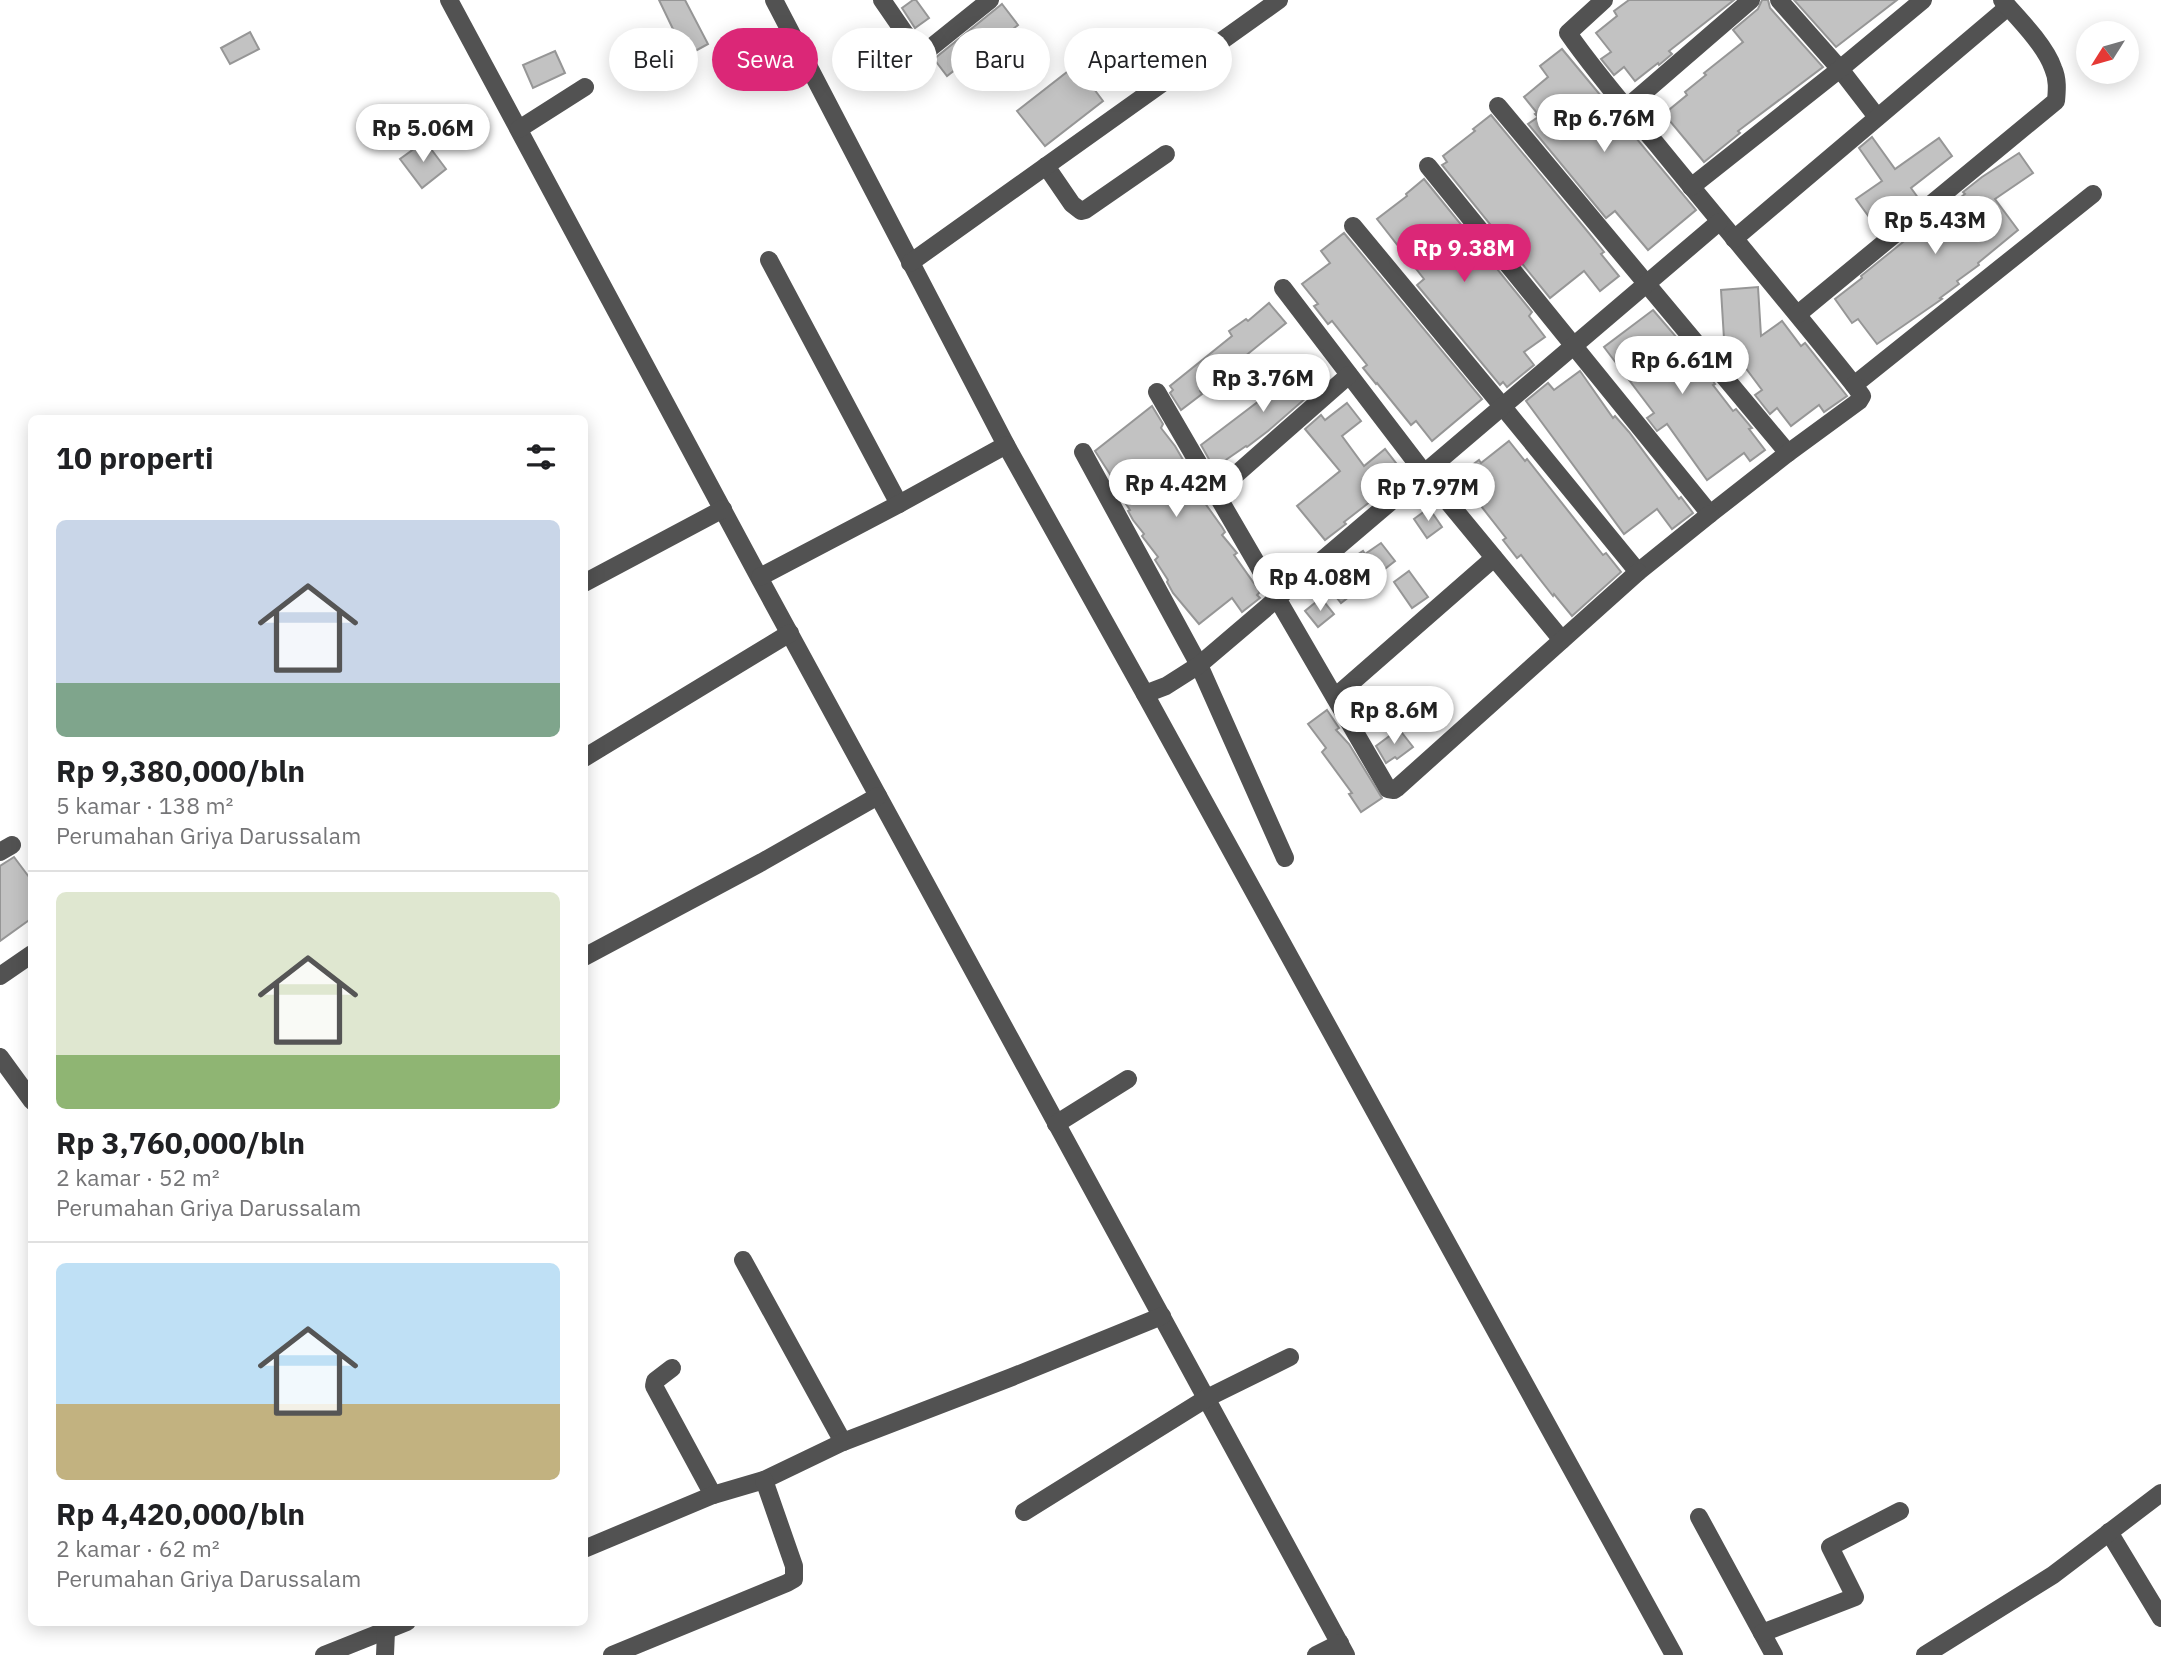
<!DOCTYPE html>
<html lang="id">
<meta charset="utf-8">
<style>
body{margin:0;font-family:"IBM Plex Sans",sans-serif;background:#f2f2f2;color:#202124;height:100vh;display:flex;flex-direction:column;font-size:26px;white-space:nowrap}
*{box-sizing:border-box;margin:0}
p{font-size:23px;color:#757577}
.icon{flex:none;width:38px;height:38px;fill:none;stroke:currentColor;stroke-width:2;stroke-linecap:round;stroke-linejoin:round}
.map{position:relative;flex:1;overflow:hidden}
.details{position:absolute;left:28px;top:415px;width:560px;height:1211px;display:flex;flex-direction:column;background:#fff;border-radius:10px;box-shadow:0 4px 18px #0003}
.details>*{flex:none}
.top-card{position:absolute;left:609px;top:28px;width:665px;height:63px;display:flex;gap:14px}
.needle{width:46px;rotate:233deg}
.tools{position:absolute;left:2076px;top:21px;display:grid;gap:14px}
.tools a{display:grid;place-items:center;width:63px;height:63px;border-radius:50%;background:#fff;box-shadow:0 4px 18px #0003;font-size:35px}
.price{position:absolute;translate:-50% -60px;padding:0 16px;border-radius:24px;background:#fff;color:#222;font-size:23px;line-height:46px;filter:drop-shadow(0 2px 4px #0008)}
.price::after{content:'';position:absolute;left:50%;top:42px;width:21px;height:16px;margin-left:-10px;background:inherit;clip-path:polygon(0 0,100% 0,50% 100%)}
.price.current{background:#db2777;color:#fff}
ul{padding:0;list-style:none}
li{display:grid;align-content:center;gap:14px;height:371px;padding:0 28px}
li+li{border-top:2px solid #e0e0e0}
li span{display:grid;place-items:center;height:217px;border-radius:10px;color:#555}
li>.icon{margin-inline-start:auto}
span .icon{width:126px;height:126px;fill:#fffc;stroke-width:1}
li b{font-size:30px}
h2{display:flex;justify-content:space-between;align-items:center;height:84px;padding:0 28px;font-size:30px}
.tag{padding:0 24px;border-radius:32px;background:#fff;box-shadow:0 4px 18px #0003;font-size:24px;line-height:63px}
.tag.current{background:#db2777;color:#fff}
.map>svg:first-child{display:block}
.building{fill:#c2c2c2;stroke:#969696;stroke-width:2}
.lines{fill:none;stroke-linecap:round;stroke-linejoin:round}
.minor{stroke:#525252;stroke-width:18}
</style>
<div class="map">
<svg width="2161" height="1655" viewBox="0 0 2161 1655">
<rect width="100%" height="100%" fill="#fff"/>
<g class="building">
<polygon points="659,0 685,0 708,44 686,56"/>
<polygon points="913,0 916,0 929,18 915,28 902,8"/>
<polygon points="1629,0 1734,0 1669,51 1672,54 1659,65 1658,63 1635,81 1624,67 1614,75 1601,59 1611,52 1596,33 1617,16 1614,11"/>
<polygon points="1762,0 1768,0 1770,8 1823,67 1738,131 1740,133 1704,162 1664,114 1687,95 1685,92 1706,75 1704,73 1743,42 1733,30 1758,9"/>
<polygon points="1794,0 1897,0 1836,47"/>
<polygon points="1002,4 1018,25 998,41 996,38 947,76 934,59"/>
<polygon points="250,32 259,49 230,64 221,48"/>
<polygon points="1562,49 1696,210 1648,250 1615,211 1606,218 1528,124 1538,117 1535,114 1537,113 1524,97 1548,77 1540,66"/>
<polygon points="555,51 565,73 533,88 523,65"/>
<polygon points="1076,65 1103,101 1045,146 1017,111"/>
<polygon points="1491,115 1588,232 1604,252 1601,254 1619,276 1600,291 1584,271 1550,298 1442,165 1447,162 1443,156 1475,131 1473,129"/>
<polygon points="1872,137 1895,169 1939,138 1952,156 1911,188 1919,199 1880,232 1856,199 1882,181 1859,148"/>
<polygon points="425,141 446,169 422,188 400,159"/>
<polygon points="2019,153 2033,173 1995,199 2018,230 1978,263 1979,265 1957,281 1959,284 1940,298 1942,299 1877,344 1858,319 1852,323 1835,299 1862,278 1861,276 1934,217 1965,194 1963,192 1982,177"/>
<polygon points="1424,179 1532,312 1529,316 1545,337 1524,352 1534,365 1507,387 1503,382 1500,385 1417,285 1424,279 1377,219 1407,196 1406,194"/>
<polygon points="1344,233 1482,399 1432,441 1416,421 1411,425 1377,383 1376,384 1363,368 1367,365 1332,321 1328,324 1314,306 1318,304 1302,284 1330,263 1321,251"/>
<polygon points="1758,287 1761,336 1782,321 1801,346 1805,343 1847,396 1824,412 1819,405 1791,426 1777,408 1770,414 1755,395 1762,390 1724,339 1721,290"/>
<polygon points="1269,303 1286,323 1244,357 1246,359 1227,374 1225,371 1200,391 1202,394 1181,410 1170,393 1173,390 1170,386 1232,336 1229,331 1246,319 1248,321"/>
<polygon points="1653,310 1684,346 1703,373 1705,371 1713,381 1715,384 1713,385 1733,411 1736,409 1752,428 1749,429 1765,450 1750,461 1744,453 1707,480 1667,424 1657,431 1647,418 1654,413 1604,347"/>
<polygon points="1313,359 1327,377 1305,395 1307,397 1268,431 1247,447 1246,446 1214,468 1201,445 1272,391 1269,388 1283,377 1285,381"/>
<polygon points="1580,371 1613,418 1615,416 1629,432 1679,499 1681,497 1693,513 1672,529 1657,509 1624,534 1526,401 1548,383 1554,390"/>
<polygon points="1347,403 1361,421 1342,436 1364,466 1385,449 1403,472 1382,489 1384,491 1344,522 1346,524 1325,540 1297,506 1340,471 1305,429 1321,415 1325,420"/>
<polygon points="1152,406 1163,424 1161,428 1175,446 1196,482 1192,485 1222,527 1225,532 1222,535 1237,553 1234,555 1260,592 1257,595 1260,598 1242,612 1232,598 1199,624 1173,593 1167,582 1168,580 1155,560 1158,557 1142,536 1144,534 1133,520 1128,511 1130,510 1113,484 1115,482 1095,451"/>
<polygon points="1509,441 1525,461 1527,459 1603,555 1606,553 1621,572 1572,616 1554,594 1553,596 1521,555 1517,558 1503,540 1506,538 1474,497 1472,499 1455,478 1479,460 1481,463"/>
<polygon points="1429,508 1442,527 1427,538 1414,519"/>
<polygon points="1381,543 1395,561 1341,603 1326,584 1347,567 1345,563 1363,551 1365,554"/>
<polygon points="1409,571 1428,597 1412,608 1394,582"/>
<polygon points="1321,598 1334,614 1318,627 1305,611"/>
<polygon points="1327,710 1339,728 1336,730 1349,744 1382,798 1361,812 1349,794 1352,793 1322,752 1326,748 1308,724"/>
<polygon points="1399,729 1413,747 1397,759 1395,757 1386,763 1376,746"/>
<polygon points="14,857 32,881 32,918 0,941 0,866"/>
</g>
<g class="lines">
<g class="minor">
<polyline points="449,0 761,581 1346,1655"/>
<polyline points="774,0 1006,445 1145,694 1674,1655"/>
<polyline points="882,0 913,45 923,51 929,49 990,0"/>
<path d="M1604,0L1568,33C1595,72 1627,109 1658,146C1723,226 1790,304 1854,385L2093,194"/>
<polyline points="1779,0 1840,69 1877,117"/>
<polyline points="1498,106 1788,453"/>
<polyline points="1626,108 1751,0"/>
<polyline points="519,129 585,87"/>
<polyline points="1046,166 1072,204 1081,211 1085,210 1166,154"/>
<polyline points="1428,166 1710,514 1788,453 1859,401 1862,396 1854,385"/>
<polyline points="1691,187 1840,69 1923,0"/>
<polyline points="1353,226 1503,407 1638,572 1710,514"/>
<polyline points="1734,239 2008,7"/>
<polyline points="769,260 899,504"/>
<polyline points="910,263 1279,0"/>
<polyline points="1283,288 1425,474 1562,640"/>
<path d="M1798,314L2056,101C2057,90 2058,79 2053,68C2045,45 2018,18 2002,0"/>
<polyline points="1157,392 1388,789 1394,790 1397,788 1638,572"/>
<polyline points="1083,452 1199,665 1285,858"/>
<polyline points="1215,493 1349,375"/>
<polyline points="760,577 899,504 1006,445"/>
<polyline points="584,583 723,509"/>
<polyline points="1145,694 1166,686 1199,665 1719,222"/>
<polyline points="1335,697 1494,558"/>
<polyline points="584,758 790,633"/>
<polyline points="0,852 12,845"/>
<polyline points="584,957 762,862 878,796"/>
<polyline points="0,976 32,954"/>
<polyline points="0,1057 32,1101"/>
<polyline points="1056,1124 1128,1079"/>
<polyline points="743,1260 843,1442"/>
<polyline points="672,1368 655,1381 654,1386 713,1495"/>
<polyline points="1024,1512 1207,1398 1290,1357"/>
<polyline points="1699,1517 1774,1655"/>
<polyline points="2109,1532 2161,1618"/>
<polyline points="584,1549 713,1495 764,1480 843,1442 1012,1377 1162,1316"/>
<polyline points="1762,1633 1855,1597 1830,1547 1900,1511"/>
<polyline points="324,1655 407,1622"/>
<polyline points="385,1655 386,1631"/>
<polyline points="612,1655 787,1583 794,1579 794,1566 764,1480"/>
<polyline points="1316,1655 1340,1643"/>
<polyline points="1925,1655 2053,1575 2161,1493"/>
</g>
</g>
</svg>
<div class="tools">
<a><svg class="needle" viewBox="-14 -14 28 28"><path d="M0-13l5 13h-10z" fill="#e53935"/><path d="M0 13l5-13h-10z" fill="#757577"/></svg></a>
</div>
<b class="price" style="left:1604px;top:154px">Rp 6.76M</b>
<b class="price" style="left:423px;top:164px">Rp 5.06M</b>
<b class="price" style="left:1935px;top:256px">Rp 5.43M</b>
<b class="price current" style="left:1464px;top:284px">Rp 9.38M</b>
<b class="price" style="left:1682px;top:396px">Rp 6.61M</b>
<b class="price" style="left:1263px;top:414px">Rp 3.76M</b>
<b class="price" style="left:1176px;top:519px">Rp 4.42M</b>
<b class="price" style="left:1428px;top:523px">Rp 7.97M</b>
<b class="price" style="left:1320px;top:613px">Rp 4.08M</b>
<b class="price" style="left:1394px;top:746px">Rp 8.6M</b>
<div class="top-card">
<a class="tag">Beli</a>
<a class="tag current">Sewa</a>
<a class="tag">Filter</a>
<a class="tag">Baru</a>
<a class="tag">Apartemen</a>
</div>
<section class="details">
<h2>10 properti<svg class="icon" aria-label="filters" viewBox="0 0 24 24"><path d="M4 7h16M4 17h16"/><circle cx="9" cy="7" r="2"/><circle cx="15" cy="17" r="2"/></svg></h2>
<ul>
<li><span style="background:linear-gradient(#c9d6e8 75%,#7fa58c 0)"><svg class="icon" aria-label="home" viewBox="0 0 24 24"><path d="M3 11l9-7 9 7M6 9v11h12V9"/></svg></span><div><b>Rp 9,380,000/bln</b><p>5 kamar · 138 m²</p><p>Perumahan Griya Darussalam</p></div></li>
<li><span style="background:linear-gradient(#dfe7d0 75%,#8fb573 0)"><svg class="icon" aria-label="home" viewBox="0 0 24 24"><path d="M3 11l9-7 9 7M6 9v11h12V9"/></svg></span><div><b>Rp 3,760,000/bln</b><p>2 kamar · 52 m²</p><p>Perumahan Griya Darussalam</p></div></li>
<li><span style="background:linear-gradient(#bfe0f5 65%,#c2b280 0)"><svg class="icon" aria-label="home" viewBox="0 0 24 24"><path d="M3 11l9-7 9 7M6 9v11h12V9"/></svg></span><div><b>Rp 4,420,000/bln</b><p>2 kamar · 62 m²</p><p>Perumahan Griya Darussalam</p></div></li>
</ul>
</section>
</div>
